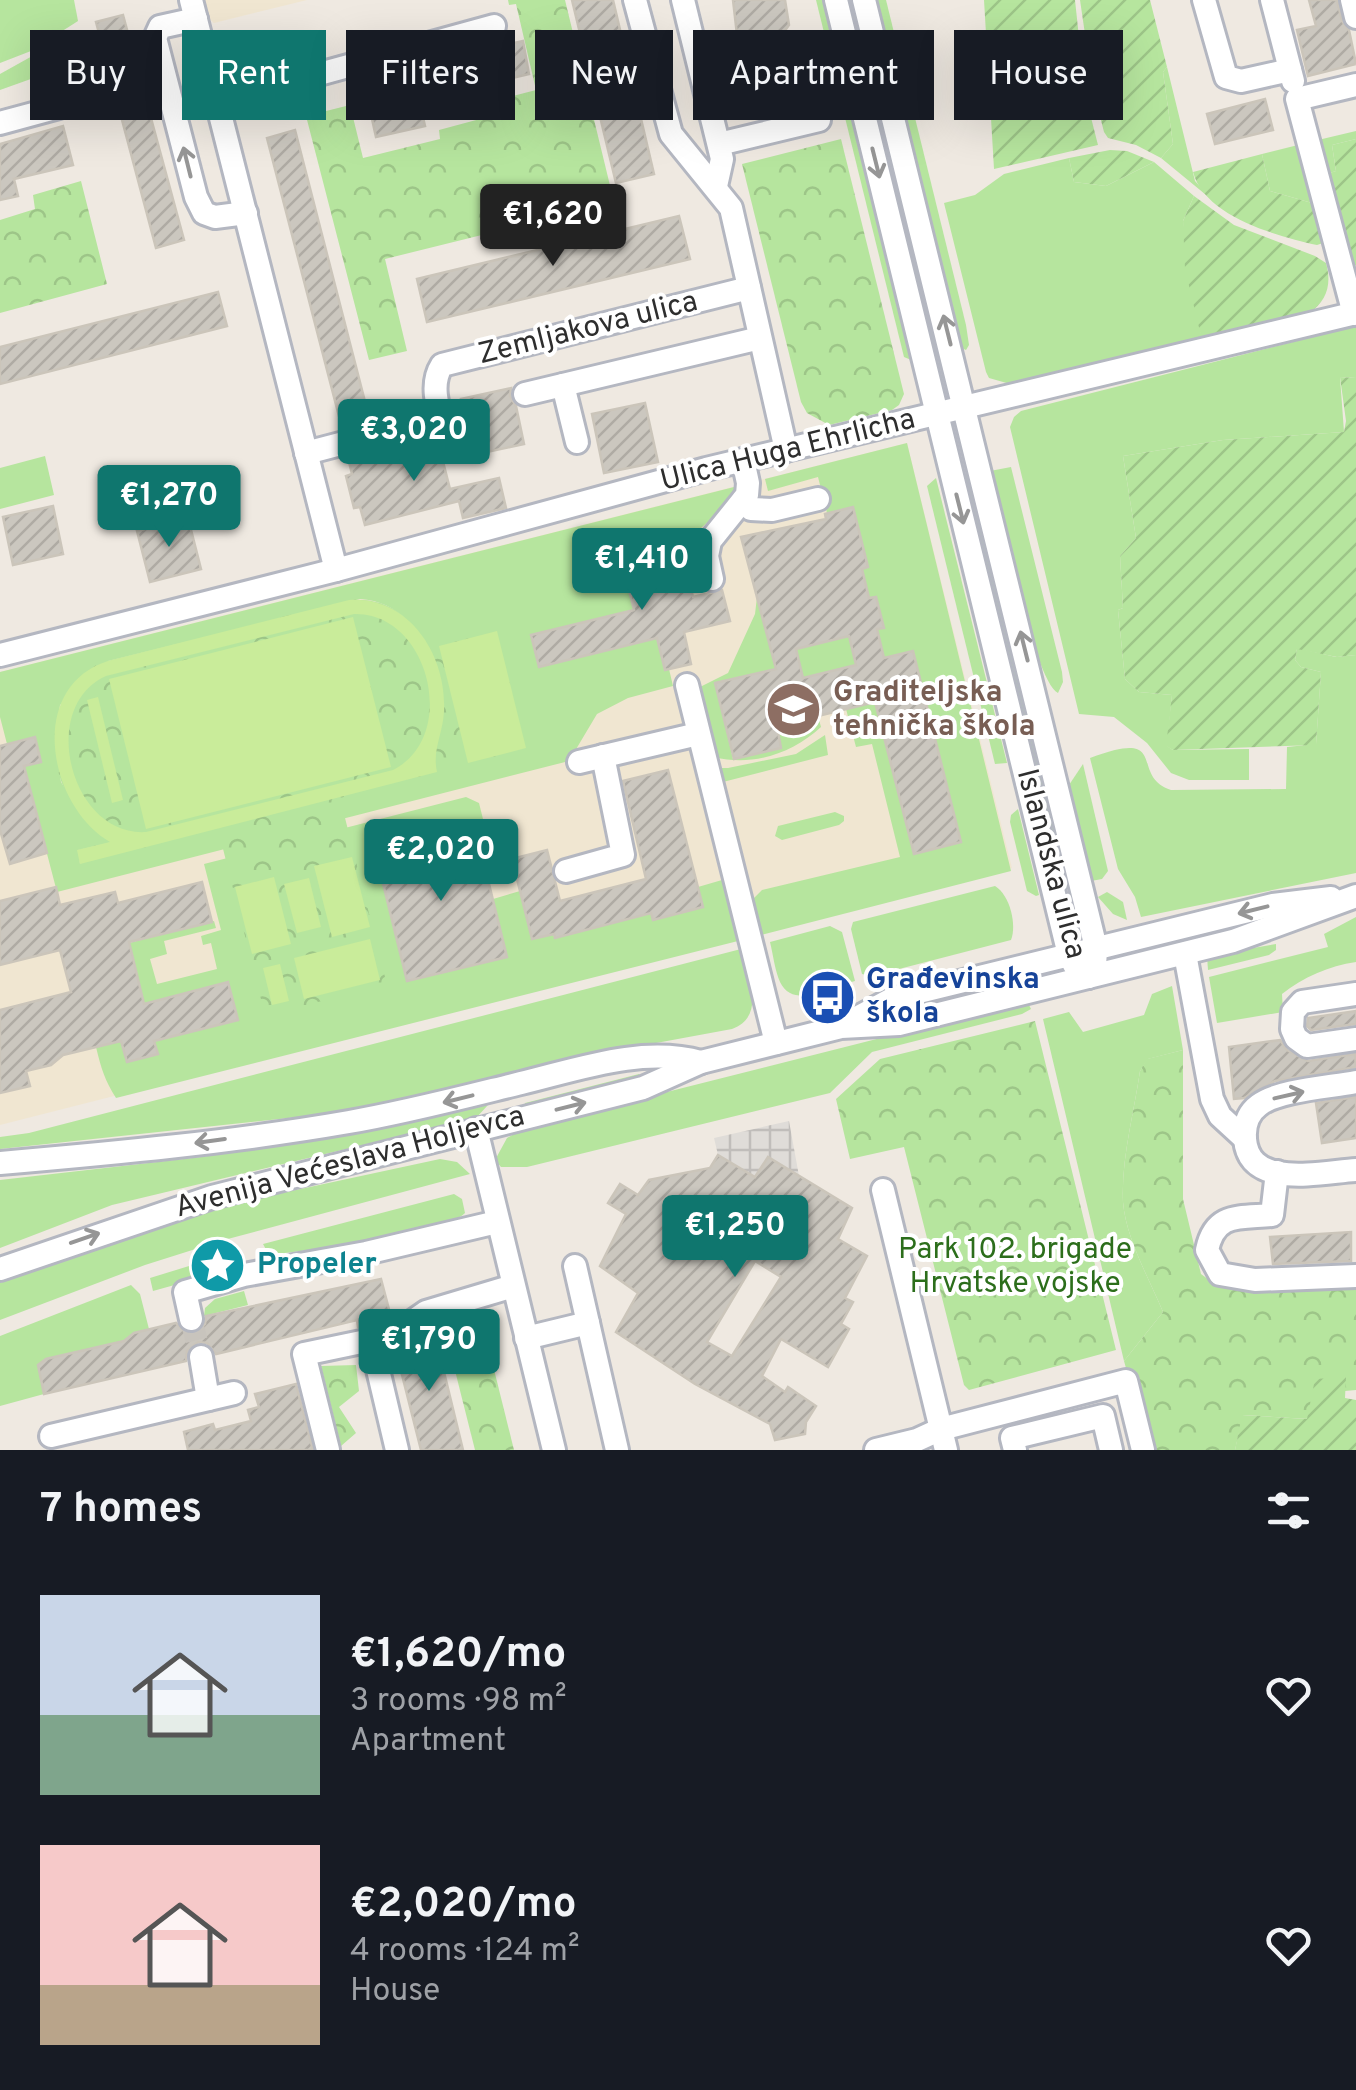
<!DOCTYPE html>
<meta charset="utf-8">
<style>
body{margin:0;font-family:Overpass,sans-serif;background:#20242c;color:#f1f3f6;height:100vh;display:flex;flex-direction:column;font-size:38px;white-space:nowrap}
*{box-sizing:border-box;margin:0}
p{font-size:32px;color:#9ea1a6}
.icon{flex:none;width:55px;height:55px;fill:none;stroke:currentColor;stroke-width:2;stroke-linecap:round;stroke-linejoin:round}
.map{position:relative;height:1450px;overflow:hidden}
.sheet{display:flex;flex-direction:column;background:#171b24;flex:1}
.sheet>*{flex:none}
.guide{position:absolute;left:30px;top:30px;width:1298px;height:90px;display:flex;gap:20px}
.price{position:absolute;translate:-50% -85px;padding:0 22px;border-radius:10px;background:#0f766e;color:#fff;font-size:32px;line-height:65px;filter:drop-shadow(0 2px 5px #0008)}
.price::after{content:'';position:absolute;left:50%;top:60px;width:30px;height:22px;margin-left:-15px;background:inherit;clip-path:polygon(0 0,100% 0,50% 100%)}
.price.active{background:#222;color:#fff}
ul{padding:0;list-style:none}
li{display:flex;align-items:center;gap:30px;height:250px;padding:0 40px}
li span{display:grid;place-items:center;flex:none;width:280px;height:200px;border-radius:0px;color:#555}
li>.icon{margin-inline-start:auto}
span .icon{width:120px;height:120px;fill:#fffc;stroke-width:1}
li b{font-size:42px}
h2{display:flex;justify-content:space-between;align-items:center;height:120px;padding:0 40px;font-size:42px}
.pill{padding:0 35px;border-radius:0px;background:#171b24;box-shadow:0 10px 40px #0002;font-size:35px;line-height:90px}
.pill.active{background:#0f766e;color:#fff}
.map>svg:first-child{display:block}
.education{fill:#f0e6d1}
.grass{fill:#b6e59e;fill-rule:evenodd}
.forest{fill:url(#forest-crowns)}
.garden{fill:url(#garden-furrows)}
.pitch{fill:#c9ec9a;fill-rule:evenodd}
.plaza{fill:url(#plaza-grid)}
.building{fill:url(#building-hatch);stroke:#cbc5ba;stroke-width:2.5;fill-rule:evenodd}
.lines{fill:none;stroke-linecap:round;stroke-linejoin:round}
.minor-tunnel{stroke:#c8c4bd;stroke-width:22;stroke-dasharray:22 11;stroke-linecap:butt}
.minor-casing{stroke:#b4b7c1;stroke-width:28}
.minor{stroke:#fff;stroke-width:22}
.oneway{stroke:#969696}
.labels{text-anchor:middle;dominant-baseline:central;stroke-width:8;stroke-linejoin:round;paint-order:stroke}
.street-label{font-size:30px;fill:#2e2e2e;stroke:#fff}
.education-label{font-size:30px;font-weight:bold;fill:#785e54;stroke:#fff;text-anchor:start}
.transit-label{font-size:30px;font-weight:bold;fill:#164399;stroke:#fff;text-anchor:start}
.park-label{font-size:30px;fill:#2c6e1b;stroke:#fff}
.culture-label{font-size:30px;font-weight:bold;fill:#0d838f;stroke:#fff;text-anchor:start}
</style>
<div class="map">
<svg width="1356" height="1450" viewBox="0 0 1356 1450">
<defs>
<pattern id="forest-crowns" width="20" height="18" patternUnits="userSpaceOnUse" patternTransform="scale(2.5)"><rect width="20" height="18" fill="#b6e59e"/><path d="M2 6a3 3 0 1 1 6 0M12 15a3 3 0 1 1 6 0" fill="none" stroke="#9dc588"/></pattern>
<pattern id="garden-furrows" width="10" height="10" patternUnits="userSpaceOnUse" patternTransform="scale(2.5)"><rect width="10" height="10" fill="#b6e59e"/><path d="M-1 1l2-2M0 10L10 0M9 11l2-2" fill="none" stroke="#9dc588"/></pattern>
<pattern id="plaza-grid" width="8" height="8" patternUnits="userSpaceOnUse" patternTransform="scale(2.5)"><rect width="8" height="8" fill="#dfdcd8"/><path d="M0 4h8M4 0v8" fill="none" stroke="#c0bdba"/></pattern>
<pattern id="building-hatch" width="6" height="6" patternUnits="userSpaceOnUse" patternTransform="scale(2.5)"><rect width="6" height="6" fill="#cbc7bf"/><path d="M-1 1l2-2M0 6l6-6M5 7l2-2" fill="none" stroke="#afaba4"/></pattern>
</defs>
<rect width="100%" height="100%" fill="#efe9e1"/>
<g class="education">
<polygon points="204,0 307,0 214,23 207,17"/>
<polygon points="907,443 1012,868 0,1125 0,672"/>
</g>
<g class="grass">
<polygon points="0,0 74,0 78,21 31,51 0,63"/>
<polygon points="816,0 827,0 916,362 904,357"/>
<polygon points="847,0 852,0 941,356 935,358"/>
<polygon points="873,0 886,0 966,325 969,345 966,350 959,347"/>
<polygon points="61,40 65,43 42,75 0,90 0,74"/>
<polygon points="1167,67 1195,181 1211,199 1161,158 1173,144 1163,72"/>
<polygon points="1356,131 1356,139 1332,145 1336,171 1327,174 1318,140"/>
<polygon points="1298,145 1312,203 1270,191 1262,154"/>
<polygon points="1069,158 1074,182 1106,186 1154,162 1194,196 1183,221 1202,340 1021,387 989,378 986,372 944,203 975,195 1004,174"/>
<polygon points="1356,326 1356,378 1340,377 1344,432 1223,440 1123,456 1136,538 1120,556 1123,608 1118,610 1125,679 1139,692 1172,695 1167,746 1173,750 1249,749 1249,780 1189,780 1171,773 1147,743 1114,717 1079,714 1010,427 1014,417 1021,411"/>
<polygon points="907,443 1011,871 761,935 751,901 762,890 900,857 872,744 856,747 846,709 875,702 914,853 961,841 913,651 884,658 877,629 884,627 876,597 869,598 862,569 868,566 853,507 827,513 818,477 768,491 765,479"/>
<polygon points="45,456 54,495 0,509 0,468"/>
<path d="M1011,467L1062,672L1063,682L1058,693C1034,681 999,507 990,471Z"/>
<polygon points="970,474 1072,887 1066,889 964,476"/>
<polygon points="936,478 1007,763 995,764 927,486"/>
<path d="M742,485L737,496L692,536L620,554L634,610L531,635L539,667L657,638L665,669H669L673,686L628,698L597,714L569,761L57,892L24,766L41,762L35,738L7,744L0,717V672ZM360,599C398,601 422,631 437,664L80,864L78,850L112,842L84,820L61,782L55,742L60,705L108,661Z"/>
<path d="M757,597L776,669L715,683L733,759L781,748L777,726L818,716L821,727C793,753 753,767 714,757L696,689L728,673L755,614Z"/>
<polygon points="849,636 856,665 803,678 796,649"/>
<path d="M1297,648L1336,657L1356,655V873L1141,917L1135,897L1118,869L1090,758C1172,727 1128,776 1171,790L1286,789L1287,747L1316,744L1321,672L1301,667L1295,660Z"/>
<polygon points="825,735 828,755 719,783 715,768 728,768 796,754"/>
<polygon points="1083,764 1108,871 1102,879 1091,881 1069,785"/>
<path d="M466,797L479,803L497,875L487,877L475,827L376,851L407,981L507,957L493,899L520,891L555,938L634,918L633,913L702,907L698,887L722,880L738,941L116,1098C105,1081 101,1068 96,1047L121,1041L127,1062L157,1054L154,1041L237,1020L228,983L144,1004L129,943L214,921L216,928L164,941L167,954L150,959L157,984L217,969L211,943L203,945L201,936L221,930L204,864Z"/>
<polygon points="1018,809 1039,895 1036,896 1027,891 1010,822 1011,815"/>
<polygon points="835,812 844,816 844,821 839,825 782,840 775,836 778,826"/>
<path d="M995,886C1010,895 1017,925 1011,940L872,976L862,974L851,929L853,922Z"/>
<polygon points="1107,892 1123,902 1127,920 1113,914 1098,897"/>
<path d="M1356,917V962C1329,966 1303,977 1282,994L1283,1012L1217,1023L1209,977L1328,947L1324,934Z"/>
<path d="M830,926L842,932L855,981C834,986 794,1011 780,982C775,971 773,954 770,942Z"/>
<polygon points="1276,944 1276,950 1269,955 1208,970 1207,956"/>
<path d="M741,949C748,976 767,1016 732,1029L602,1053L362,1110L0,1149V1137L29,1133Z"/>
<polygon points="1024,977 1025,983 898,1013"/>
<path d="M1172,986L1183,1050L1148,1059L1140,1071C1134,1113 1121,1159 1123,1202C1126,1239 1149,1278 1163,1312L1124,1361L1043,1019L1069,1012L1083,1032L1144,1015L1152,994Z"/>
<polygon points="1027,1001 1031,1009 1022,1014 872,1052 830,1093 527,1167 501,1167 495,1160 507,1138 524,1128"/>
<polygon points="639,1074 642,1077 524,1107 525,1103"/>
<polygon points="488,1105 476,1118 112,1205 0,1248 0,1180 201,1157 362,1133"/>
<polygon points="440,1159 457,1162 470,1174 224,1240 145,1265 0,1320 0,1283 79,1252 221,1206"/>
<path d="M454,1194L462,1199L465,1213C441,1236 307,1250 269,1255L263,1244Z"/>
<polygon points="228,1254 232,1269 153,1291 150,1278"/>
<polygon points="131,1285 140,1294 149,1329 134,1333 124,1341 38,1365 44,1394 0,1406 0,1336"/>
<polygon points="244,1291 248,1305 204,1316 205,1308 215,1299"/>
</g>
<g class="forest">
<polygon points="508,0 565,0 614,202 385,259 407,351 369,360 306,116 350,105 363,158 440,139 439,130 491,116 489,102 536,90 516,4 509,5"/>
<polygon points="841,139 904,394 899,405 892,410 829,425 807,413 801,402 742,164"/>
<polygon points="81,181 107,284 0,313 0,220 35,209 33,195"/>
<path d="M349,600C388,597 410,616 430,648L497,631L526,748L340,798L387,985L265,1015L218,829L80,864L77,850L110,842C47,807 30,699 100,663Z"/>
<polygon points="1035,1021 1116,1350 969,1390 964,1385 904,1147 850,1159 836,1099 880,1059"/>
<path d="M1183,1050V1199L1201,1274L1220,1288L1356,1287V1390L1345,1391V1377L1308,1419L1243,1415L1235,1450H1149L1124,1361L1163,1312C1149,1278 1126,1239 1123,1202C1121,1159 1134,1113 1140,1071L1147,1059Z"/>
<polygon points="480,1313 514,1450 475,1450 443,1323"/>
<polygon points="356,1365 359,1391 339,1407 356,1433 341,1446 321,1366"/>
</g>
<g class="garden">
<polygon points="984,0 1075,0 1085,94 1098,145 994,169"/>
<polygon points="1080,0 1150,0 1167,67 1163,72 1173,144 1161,158 1136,145 1108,138 1104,132 1093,89"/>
<polygon points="1356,139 1356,265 1350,270 1326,174 1336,171 1332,145"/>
<polygon points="1110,150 1127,151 1154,162 1106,186 1074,182 1069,158"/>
<path d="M1262,154L1270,191L1312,203L1323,243L1317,245C1277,236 1205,217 1193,172Z"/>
<path d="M1194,196L1234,225L1315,256L1326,263C1332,284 1327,301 1309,313L1202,340L1185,269L1183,221Z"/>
<polygon points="1340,377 1356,378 1356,655 1337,657 1297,649 1295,660 1301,667 1321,672 1316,745 1173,750 1166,746 1172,695 1139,692 1125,679 1118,610 1123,608 1120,556 1136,538 1123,456 1223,440 1344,432 1346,421"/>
<polygon points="1346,1377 1345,1398 1356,1400 1356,1450 1235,1450 1242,1415 1307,1419 1315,1379"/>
</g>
<g class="pitch">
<path d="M349,600C409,596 447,655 444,711C443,734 432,750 437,772L80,864L77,850L110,842C48,806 26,687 108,661ZM354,614C429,612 460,736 393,770L146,832C71,837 37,707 106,676Z"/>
<polygon points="353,617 391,767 146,829 109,679"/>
<polygon points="497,631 526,748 468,763 439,646"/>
<polygon points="98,697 123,800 112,803 87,700"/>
<polygon points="352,857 370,927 332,937 314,866"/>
<polygon points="274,877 291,944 252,954 235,887"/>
<polygon points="309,878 321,927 297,933 284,884"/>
<polygon points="370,939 380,980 304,999 294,958"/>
<polygon points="280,964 289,1001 272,1005 263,968"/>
</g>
<polygon class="plaza" points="789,1121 799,1176 768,1157 755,1177 718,1155 714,1138"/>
<g class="building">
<polygon points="572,0 613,0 654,174 616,183"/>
<polygon points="733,0 785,0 789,25 772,49 758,53 739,52"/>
<polygon points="1309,0 1337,0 1342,21 1349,30 1356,64 1308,76 1297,30 1316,26"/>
<polygon points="123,15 184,240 156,248 96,22"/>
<polygon points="523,41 529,74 470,88 472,99 422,113 425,126 376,137 368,101 422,89 418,76 471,64 470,53"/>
<polygon points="1265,99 1273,130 1215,144 1207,114"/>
<polygon points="63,126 73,165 14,179 18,196 0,200 0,144"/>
<polygon points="295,130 370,421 342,428 267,138"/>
<polygon points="679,216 690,259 427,322 417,279"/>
<polygon points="218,292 227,326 0,384 0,347"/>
<polygon points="511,388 510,396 516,406 524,444 473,455 461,399"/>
<polygon points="645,403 658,462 604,473 592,414"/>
<polygon points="431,435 440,450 450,489 499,478 506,508 463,518 459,501 365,525 360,507 354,508 346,476 352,474 348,458"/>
<polygon points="53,506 63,554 13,565 3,517"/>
<path d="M853,507L868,567L862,569L869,598L876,597L884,628L877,629L884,658L913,651L961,842L914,854L875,702L777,726L781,748L734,759L715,683L776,669L741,537L826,519L825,514ZM849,636L856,665L803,678L796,649Z"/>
<polygon points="188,518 201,569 150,582 137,531"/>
<polygon points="679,540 693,597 722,590 730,621 684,632 691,664 665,670 657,638 539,667 531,635 634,610 620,554"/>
<polygon points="35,737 41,762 24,766 47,853 10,864 0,830 0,746"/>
<polygon points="668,770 703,907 653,920 651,913 555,938 554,934 532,939 512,859 547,850 560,901 646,879 623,781"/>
<polygon points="475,827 507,957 407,981 375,851"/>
<polygon points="202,882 212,922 129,942 144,1004 228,982 238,1020 154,1041 158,1054 127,1062 121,1041 63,1055 51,1065 26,1071 30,1086 0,1093 0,1010 71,992 60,950 0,965 0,901 56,887 60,905 115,892 118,903"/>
<polygon points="1356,1011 1356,1024 1311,1030 1307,1026 1308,1018"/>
<polygon points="1280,1040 1287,1050 1308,1061 1355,1054 1356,1067 1275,1081 1244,1098 1234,1099 1229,1047"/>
<polygon points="1356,1097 1356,1138 1322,1143 1316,1103"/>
<path d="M718,1155L755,1177L768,1157L852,1208L838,1239L867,1256L845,1298L853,1302L841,1324L849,1329L828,1367L781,1339L762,1376L785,1392L788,1387L816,1406L806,1422L805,1434L775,1440L770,1424L695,1384L616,1332L638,1293L600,1266L626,1214L608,1203L620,1184L638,1195L649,1180L710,1168ZM755,1261L781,1277L732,1356L707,1342Z"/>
<polygon points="1351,1232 1351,1261 1273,1264 1270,1237"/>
<polygon points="381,1279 391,1317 367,1326 358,1327 357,1320 216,1354 207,1343 198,1342 187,1351 186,1361 44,1394 38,1365 46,1359 124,1341 134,1333 176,1323 186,1333 195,1333 205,1324 206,1316"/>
<polygon points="434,1331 463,1450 421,1450 395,1347"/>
<polygon points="296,1384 313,1450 188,1450 184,1432 213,1424 215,1430 251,1421 248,1410 259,1407 255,1394"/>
</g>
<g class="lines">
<polyline class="minor-tunnel" points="191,1319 201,1357"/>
<defs>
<g id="minor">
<polyline points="191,0 336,570"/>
<polyline points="635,0 671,134 731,208 786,450"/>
<polyline points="683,0 722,159 716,186"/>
<polyline points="836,0 1069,955 1077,970 1088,977"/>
<polyline points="864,0 1096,948 1095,967 1088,977"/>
<polyline points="1204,0 1226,77 1241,81 1290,70"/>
<polyline points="1272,0 1293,81"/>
<polyline points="1352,0 1356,17"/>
<polyline points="196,19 160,27 155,38 196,197 204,213 215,217 246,213"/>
<polyline points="217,102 494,26"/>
<polyline points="0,123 59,107"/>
<polyline points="719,144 819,120"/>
<polyline points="1354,314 1297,99 1356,85"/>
<polyline points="563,385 577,442"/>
<polyline points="525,394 760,338"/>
<path d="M447,437C440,413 428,387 442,365L749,288"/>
<polyline points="306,453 424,422"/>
<polyline points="744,499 751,509 772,510 818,499"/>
<polyline points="712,579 707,556 710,541 747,495 748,483 743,460"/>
<polyline points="0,655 336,570 706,469 1356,313"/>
<polyline points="687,685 776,1043"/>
<polyline points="579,762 698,734"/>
<polyline points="566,871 623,855 603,756"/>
<polyline points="1185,954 1212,1099 1220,1116 1245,1139"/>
<polyline points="1356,994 1302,1002 1293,1012 1292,1029 1296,1038 1307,1046 1356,1039"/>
<polyline points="842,1026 894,998 1273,905 1331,898"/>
<path d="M1356,1082C1331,1087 1278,1090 1259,1105C1248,1113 1244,1125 1245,1139C1249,1190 1321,1172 1356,1170"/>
<polyline points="476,1129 554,1450"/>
<path d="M0,1163C116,1153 234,1142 349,1122C407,1112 464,1097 521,1083C579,1069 642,1046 701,1062"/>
<path d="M1277,1172L1272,1215C1239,1218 1215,1212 1207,1250L1220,1274L1255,1280L1356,1276"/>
<polyline points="883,1190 946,1450"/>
<polyline points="575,1266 617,1450"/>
<polyline points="0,1269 212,1197 643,1088 701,1062 841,1027 899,1024 1233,941 1356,896"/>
<polyline points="191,1319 185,1292 244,1275 366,1253 497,1222"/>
<polyline points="526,1338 588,1323"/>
<polyline points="371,1340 397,1450"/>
<polyline points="201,1357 208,1399"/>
<polyline points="51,1436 234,1393"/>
<polyline points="328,1450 304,1354 371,1340 403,1328 426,1312 513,1286"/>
<polyline points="876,1450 917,1440 941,1429 1126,1381 1143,1450"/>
<polyline points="1015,1450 1012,1438 1103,1416 1111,1450"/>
</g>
</defs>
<use href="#minor" class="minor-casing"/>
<use href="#minor" class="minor"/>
</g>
<defs><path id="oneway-shaft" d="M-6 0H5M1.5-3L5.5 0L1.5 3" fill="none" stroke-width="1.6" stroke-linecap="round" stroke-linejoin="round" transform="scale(2.5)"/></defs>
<g class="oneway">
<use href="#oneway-shaft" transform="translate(187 162) rotate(-104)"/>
<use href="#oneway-shaft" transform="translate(876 163) rotate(76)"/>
<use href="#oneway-shaft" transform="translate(947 330) rotate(-104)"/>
<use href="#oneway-shaft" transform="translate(960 509) rotate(76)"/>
<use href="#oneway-shaft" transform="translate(1024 646) rotate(-104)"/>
<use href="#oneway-shaft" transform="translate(1253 910) rotate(166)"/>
<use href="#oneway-shaft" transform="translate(1289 1095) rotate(-13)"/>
<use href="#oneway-shaft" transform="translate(458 1099) rotate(166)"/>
<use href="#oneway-shaft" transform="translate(571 1106) rotate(-14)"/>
<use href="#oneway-shaft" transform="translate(210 1141) rotate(172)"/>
<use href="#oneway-shaft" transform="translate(85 1238) rotate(-19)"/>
</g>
<defs>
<symbol id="school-disc" viewBox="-11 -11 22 22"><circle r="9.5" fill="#8d6e63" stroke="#fff"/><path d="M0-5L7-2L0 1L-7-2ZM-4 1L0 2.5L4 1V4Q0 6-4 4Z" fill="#fff"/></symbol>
<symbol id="bus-disc" viewBox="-11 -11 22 22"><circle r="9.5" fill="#1a4fb4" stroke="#fff"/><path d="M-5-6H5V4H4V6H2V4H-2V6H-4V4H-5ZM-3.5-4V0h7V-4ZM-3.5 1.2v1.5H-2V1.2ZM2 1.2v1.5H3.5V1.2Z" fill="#fff"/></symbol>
<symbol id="sight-disc" viewBox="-11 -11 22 22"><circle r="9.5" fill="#0f9aa8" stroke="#fff"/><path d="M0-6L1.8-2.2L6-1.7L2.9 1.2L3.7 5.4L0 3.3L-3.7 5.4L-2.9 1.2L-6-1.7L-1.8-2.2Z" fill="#fff"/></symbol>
</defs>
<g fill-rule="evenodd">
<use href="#school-disc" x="762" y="678" width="63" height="63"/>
<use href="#bus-disc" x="796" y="966" width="63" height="63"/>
<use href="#sight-disc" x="186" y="1234" width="63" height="63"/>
</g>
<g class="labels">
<g class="street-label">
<text transform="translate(588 329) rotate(-14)">Zemljakova ulica</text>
<text transform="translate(788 451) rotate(-14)">Ulica Huga Ehrlicha</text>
<text transform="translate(1050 864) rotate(75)">Islandska ulica</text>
<text transform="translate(350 1163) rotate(-15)">Avenija Većeslava Holjevca</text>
</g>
<g class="education-label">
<text x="833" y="693">Graditeljska<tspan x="833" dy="34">tehnička škola</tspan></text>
</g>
<g class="transit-label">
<text x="866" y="980">Građevinska<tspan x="866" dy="34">škola</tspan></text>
</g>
<g class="park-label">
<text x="1015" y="1250">Park 102. brigade<tspan x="1015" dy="34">Hrvatske vojske</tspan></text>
</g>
<g class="culture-label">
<text x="257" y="1265">Propeler</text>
</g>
</g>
</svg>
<b class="price active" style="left:553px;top:269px">€1,620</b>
<b class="price" style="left:414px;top:484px">€3,020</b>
<b class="price" style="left:169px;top:550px">€1,270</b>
<b class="price" style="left:642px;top:613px">€1,410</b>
<b class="price" style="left:441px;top:904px">€2,020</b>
<b class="price" style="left:735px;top:1280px">€1,250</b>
<b class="price" style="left:429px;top:1394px">€1,790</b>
<div class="guide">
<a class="pill">Buy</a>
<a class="pill active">Rent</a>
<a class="pill">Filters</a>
<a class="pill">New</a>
<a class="pill">Apartment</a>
<a class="pill">House</a>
</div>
</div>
<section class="sheet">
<h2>7 homes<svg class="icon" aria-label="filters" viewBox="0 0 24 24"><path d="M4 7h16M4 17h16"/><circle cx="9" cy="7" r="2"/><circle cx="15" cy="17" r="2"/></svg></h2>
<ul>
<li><span style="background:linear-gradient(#c9d6e8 60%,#7fa58c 0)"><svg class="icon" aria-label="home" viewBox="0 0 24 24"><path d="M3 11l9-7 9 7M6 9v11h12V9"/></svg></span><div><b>€1,620/mo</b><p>3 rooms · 98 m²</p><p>Apartment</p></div><svg class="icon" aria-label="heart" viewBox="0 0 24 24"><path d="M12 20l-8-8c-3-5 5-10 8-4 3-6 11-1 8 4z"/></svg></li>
<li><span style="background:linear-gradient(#f6c9c9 70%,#b9a48a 0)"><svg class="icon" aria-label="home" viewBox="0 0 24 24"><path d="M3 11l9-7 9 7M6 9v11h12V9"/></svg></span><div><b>€2,020/mo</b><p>4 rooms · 124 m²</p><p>House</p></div><svg class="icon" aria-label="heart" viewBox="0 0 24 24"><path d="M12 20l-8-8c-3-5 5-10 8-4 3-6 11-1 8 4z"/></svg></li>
</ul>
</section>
